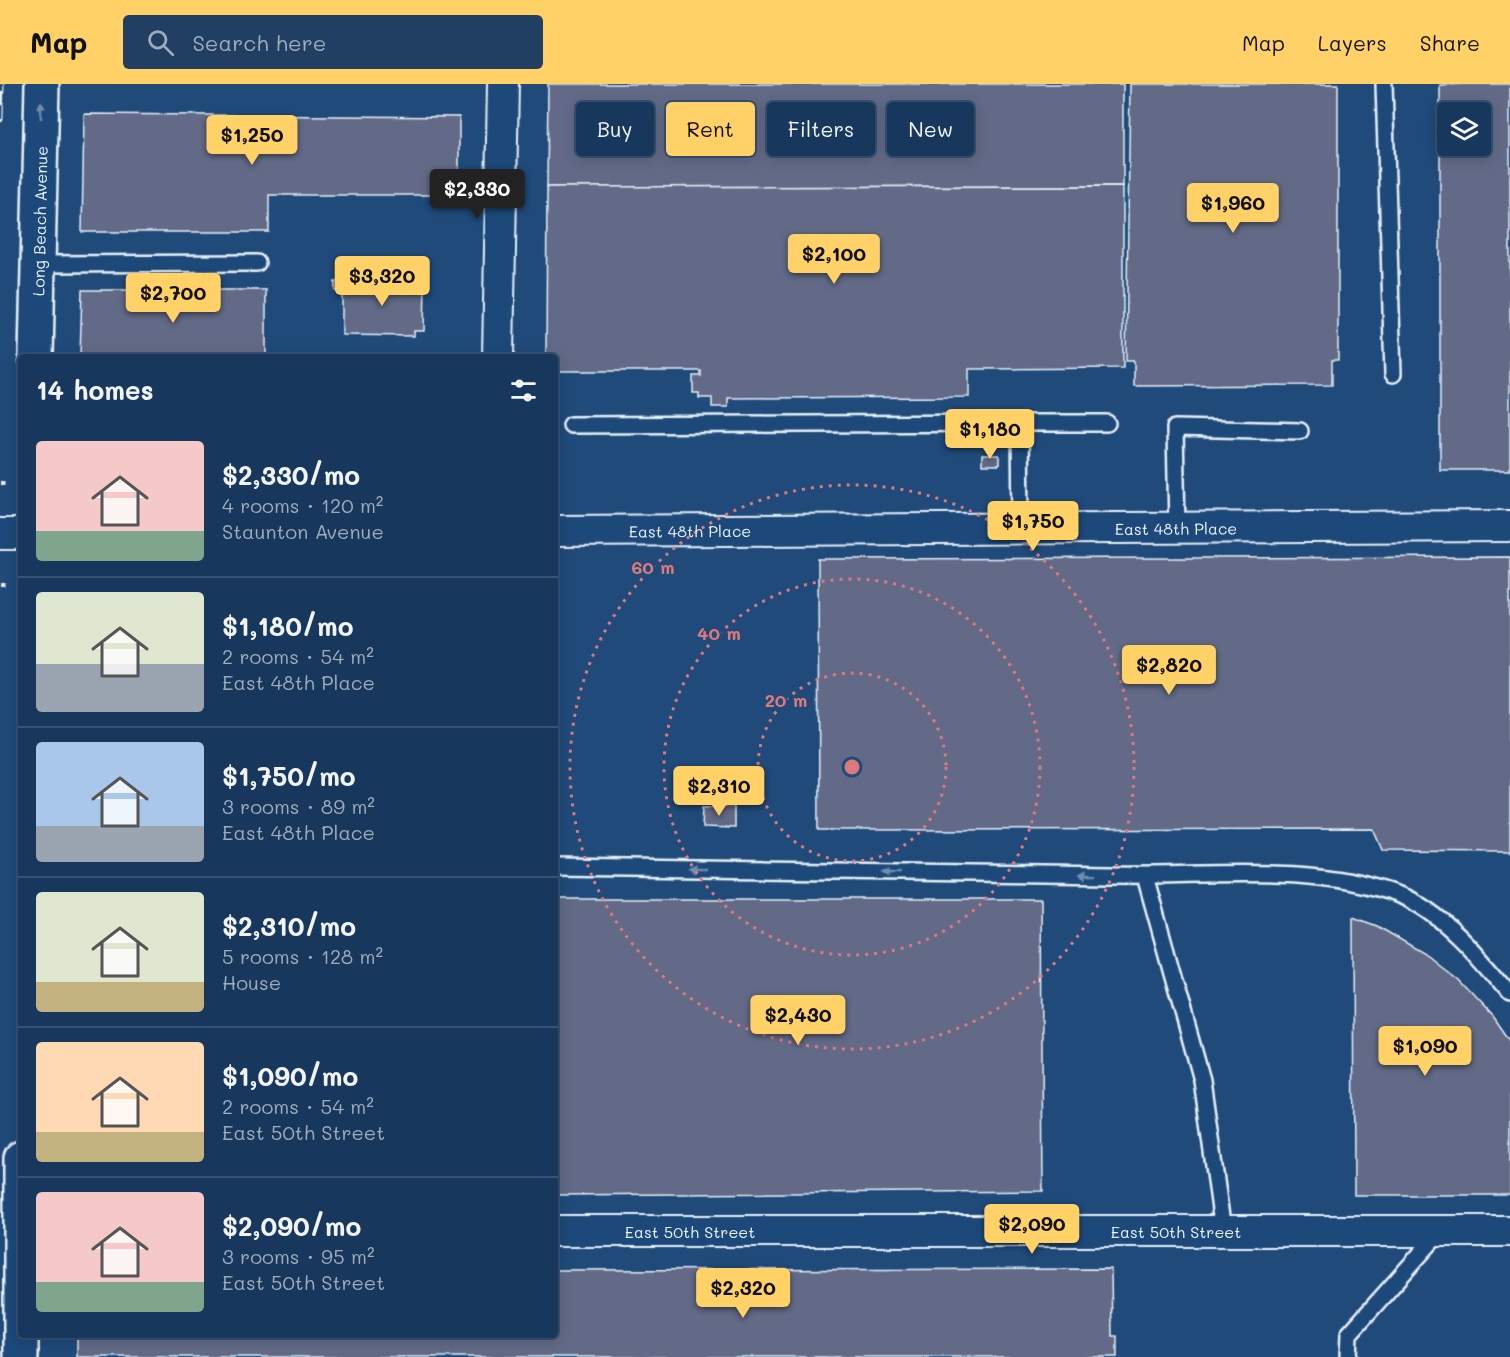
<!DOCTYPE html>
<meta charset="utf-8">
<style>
body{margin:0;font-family:Mali,sans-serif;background:#203f62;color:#f1f3f6;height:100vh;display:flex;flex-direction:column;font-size:22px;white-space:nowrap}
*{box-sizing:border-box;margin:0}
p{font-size:20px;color:#9eacbb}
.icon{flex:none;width:33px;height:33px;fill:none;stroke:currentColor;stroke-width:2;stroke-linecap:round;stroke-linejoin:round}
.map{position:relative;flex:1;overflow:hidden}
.sheet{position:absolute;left:18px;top:270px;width:540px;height:984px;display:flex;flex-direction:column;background:#17385c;border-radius:6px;box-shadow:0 3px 15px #0003,0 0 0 2px #365272}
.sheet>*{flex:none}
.top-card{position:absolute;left:576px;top:18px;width:570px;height:54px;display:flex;gap:12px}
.tools{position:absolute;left:1437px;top:18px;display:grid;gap:12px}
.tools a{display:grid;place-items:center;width:54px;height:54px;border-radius:6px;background:#17385c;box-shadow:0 3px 15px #0003,0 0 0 2px #365272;font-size:30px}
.price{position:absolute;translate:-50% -51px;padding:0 14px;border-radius:6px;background:#ffd166;color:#111;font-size:20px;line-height:39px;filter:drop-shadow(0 2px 3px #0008)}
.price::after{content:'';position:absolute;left:50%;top:36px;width:18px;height:14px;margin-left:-9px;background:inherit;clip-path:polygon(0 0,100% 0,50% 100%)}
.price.active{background:#222;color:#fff}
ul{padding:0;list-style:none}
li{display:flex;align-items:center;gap:18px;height:150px;padding:0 18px}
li+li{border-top:2px solid #365272}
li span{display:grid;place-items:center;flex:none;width:168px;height:120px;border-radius:6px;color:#555}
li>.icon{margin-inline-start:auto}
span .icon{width:72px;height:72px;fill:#fffc;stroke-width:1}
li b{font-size:26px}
h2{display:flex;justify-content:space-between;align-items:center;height:72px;padding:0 18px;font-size:26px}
.chip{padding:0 21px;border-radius:6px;background:#17385c;box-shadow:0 3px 15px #0003,0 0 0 2px #365272;font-size:21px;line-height:54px}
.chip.active{background:#ffd166;color:#111}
header{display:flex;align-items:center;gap:36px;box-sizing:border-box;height:84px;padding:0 30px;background:#ffd166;color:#111}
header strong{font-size:28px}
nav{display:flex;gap:33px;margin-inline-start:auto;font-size:21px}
.search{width:420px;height:54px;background:#203f62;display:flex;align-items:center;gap:15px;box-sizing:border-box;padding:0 21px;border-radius:6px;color:#9eacbb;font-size:22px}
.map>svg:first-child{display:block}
.building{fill:#626a87;stroke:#e8f1f8;stroke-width:1.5;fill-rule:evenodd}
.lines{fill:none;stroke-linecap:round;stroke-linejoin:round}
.service-casing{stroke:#e8f1f8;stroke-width:20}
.minor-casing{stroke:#e8f1f8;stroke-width:34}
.tertiary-casing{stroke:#e8f1f8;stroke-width:38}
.path{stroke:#e8f1f8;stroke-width:4;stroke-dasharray:4.5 4.5;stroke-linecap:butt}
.service{stroke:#1f4a7a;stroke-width:15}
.minor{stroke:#1f4a7a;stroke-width:30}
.tertiary{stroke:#1f4a7a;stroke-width:33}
.rail-casing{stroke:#e8f1f8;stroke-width:7}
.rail{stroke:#1f4a7a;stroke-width:4.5;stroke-dasharray:14;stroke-linecap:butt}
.oneway{fill:#6f8dac}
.ring{fill:none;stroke:#dd787b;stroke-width:3;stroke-dasharray:3 6}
.labels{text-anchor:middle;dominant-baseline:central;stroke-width:4.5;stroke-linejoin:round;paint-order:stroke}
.street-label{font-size:16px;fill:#e8f1f8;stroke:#1f4a7a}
.centre{fill:#dd787b;stroke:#1f4a7a;stroke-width:3}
.ring-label{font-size:18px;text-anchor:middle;font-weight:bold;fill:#dd787b;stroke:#1f4a7a;stroke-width:4.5;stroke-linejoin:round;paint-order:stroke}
</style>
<header>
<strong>Map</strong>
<div class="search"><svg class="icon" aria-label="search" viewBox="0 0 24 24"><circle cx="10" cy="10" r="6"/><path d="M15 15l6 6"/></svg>Search here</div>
<nav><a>Map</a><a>Layers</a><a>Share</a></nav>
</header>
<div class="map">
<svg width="1510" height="1273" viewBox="0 0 1510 1273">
<rect width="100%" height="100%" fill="#1f4a7a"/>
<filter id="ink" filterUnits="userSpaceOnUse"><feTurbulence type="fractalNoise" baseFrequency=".0167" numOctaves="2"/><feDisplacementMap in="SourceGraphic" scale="12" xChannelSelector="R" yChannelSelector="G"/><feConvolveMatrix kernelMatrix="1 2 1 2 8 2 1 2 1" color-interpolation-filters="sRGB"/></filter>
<g filter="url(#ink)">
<g class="building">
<polygon points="548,0 1123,0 1123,102 547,103"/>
<polygon points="1130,0 1338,0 1338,276 1332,276 1332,301 1134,302 1134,277 1126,277"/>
<path d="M1469,0H1510V386H1440V1ZM1448,28H1480V62H1448Z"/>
<polygon points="84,30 459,33 459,111 269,111 269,148 82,148"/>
<polygon points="1123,102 1123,284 969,285 969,313 728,314 728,323 712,323 712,314 699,314 699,309 693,309 693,292 701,292 701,287 555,287 555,273 546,273 547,103"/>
<polygon points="342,194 416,195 416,201 425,201 424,247 414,247 414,252 342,251 342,207 335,207 335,198 342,198"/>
<polygon points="82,206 266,206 266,273 80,273"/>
<rect x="982" y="371" width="17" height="10"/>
<polygon points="1510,473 1510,767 1383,766 1374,745 819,746 818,475"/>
<polygon points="704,722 734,722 734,744 703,743"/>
<polygon points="555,815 1041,815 1043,1107 555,1111"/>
<polygon points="1353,833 1377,842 1427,871 1459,897 1492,932 1510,958 1510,1111 1354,1111"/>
<polygon points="1111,1185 1112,1252 1117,1252 1117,1273 77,1273 77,1251 555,1251 555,1186"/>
</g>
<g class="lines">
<defs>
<g id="service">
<polyline points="1384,0 1393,290"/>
<polyline points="38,180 257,179"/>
<polyline points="1020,339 1107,339"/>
<polyline points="571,341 1020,339 1021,444"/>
<polyline points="1177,444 1175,344 1300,347"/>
<path d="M555,783C740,786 926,788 1111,791C1206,793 1307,778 1399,811C1442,827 1481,875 1510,910"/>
<polyline points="1145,792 1202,996 1223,1147"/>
<polyline points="1348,1273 1349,1250 1441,1147"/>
</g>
<g id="minor">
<polyline points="498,273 503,0"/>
<path id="s1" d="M555,447L1510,442"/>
<polyline points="0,450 21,450"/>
<path id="s2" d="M555,1147H1510"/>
</g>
<g id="tertiary">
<path id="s3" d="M36,273L42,0"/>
<polyline points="21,1273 21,1074"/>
</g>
</defs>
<use href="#service" class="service-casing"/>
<use href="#minor" class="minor-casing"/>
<use href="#tertiary" class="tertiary-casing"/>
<g class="path">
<polyline points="0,399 8,399"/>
<polyline points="1,501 7,501"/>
</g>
<use href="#service" class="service"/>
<use href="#minor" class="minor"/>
<use href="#tertiary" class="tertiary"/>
<defs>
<polyline id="rail" points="0,35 1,0"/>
</defs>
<use href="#rail" class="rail-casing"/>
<use href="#rail" class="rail"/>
</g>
<defs><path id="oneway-solid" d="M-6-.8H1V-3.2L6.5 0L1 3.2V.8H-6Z" transform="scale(1.5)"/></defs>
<g class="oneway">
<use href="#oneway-solid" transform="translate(41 26) rotate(-89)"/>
<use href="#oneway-solid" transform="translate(697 785) rotate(-179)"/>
<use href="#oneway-solid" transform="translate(892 788) rotate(-179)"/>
<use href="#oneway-solid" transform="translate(1087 791) rotate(-179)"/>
</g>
</g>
<g class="ring">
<circle cx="852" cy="683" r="94"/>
<circle cx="852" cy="683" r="188"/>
<circle cx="852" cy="683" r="282"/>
</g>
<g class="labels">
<g class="street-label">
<text stroke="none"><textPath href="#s3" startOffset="136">Long Beach Avenue</textPath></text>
<text stroke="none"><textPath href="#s1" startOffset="621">East 48th Place</textPath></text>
<text stroke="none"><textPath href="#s1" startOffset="135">East 48th Place</textPath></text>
<text stroke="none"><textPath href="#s2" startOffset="135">East 50th Street</textPath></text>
<text stroke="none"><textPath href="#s2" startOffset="621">East 50th Street</textPath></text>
</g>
</g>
<circle cx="852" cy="683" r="9" class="centre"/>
<g class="ring-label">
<text x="653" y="490">60 m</text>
<text x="719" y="556">40 m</text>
<text x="786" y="623">20 m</text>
</g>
</svg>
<div class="tools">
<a><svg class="icon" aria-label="layers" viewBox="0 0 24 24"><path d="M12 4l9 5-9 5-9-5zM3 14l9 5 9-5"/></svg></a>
</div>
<b class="price" style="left:252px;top:82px">$1,250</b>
<b class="price active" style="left:477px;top:136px">$2,330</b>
<b class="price" style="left:1233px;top:150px">$1,960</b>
<b class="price" style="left:834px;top:201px">$2,100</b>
<b class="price" style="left:382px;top:223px">$3,320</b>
<b class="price" style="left:173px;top:240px">$2,700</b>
<b class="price" style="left:990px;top:376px">$1,180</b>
<b class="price" style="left:1033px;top:468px">$1,750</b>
<b class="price" style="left:1169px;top:612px">$2,820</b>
<b class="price" style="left:719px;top:733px">$2,310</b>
<b class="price" style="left:798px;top:962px">$2,430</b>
<b class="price" style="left:1425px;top:993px">$1,090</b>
<b class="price" style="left:1032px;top:1171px">$2,090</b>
<b class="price" style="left:743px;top:1235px">$2,320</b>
<div class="top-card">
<a class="chip">Buy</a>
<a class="chip active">Rent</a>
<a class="chip">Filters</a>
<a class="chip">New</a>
</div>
<section class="sheet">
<h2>14 homes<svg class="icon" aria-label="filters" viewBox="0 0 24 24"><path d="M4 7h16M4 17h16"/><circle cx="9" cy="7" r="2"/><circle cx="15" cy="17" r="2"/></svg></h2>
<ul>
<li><span style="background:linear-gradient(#f6c9c9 75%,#7fa58c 0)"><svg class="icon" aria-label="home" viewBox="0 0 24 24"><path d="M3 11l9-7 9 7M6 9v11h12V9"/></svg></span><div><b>$2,330/mo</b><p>4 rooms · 120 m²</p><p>Staunton Avenue</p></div></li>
<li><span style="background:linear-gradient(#dfe7d0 60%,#9aa5b1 0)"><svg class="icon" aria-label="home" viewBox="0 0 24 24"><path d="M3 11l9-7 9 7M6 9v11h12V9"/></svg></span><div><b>$1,180/mo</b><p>2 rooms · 54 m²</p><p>East 48th Place</p></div></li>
<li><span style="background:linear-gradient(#a9c7e8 70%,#9aa5b1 0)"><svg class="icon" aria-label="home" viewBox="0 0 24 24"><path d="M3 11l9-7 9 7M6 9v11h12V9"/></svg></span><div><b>$1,750/mo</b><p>3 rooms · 89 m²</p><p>East 48th Place</p></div></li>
<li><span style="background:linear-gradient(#dfe7d0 75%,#c2b280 0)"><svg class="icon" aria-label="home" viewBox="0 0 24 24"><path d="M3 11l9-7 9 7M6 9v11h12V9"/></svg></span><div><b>$2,310/mo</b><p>5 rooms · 128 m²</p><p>House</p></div></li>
<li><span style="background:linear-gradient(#ffd9b3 75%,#c2b280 0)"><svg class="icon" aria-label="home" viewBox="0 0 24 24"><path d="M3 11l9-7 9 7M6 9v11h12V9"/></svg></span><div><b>$1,090/mo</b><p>2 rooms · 54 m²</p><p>East 50th Street</p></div></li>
<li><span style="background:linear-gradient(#f6c9c9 75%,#7fa58c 0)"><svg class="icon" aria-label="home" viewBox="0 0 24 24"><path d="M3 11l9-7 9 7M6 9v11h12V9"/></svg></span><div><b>$2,090/mo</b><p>3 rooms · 95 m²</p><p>East 50th Street</p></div></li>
</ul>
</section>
</div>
